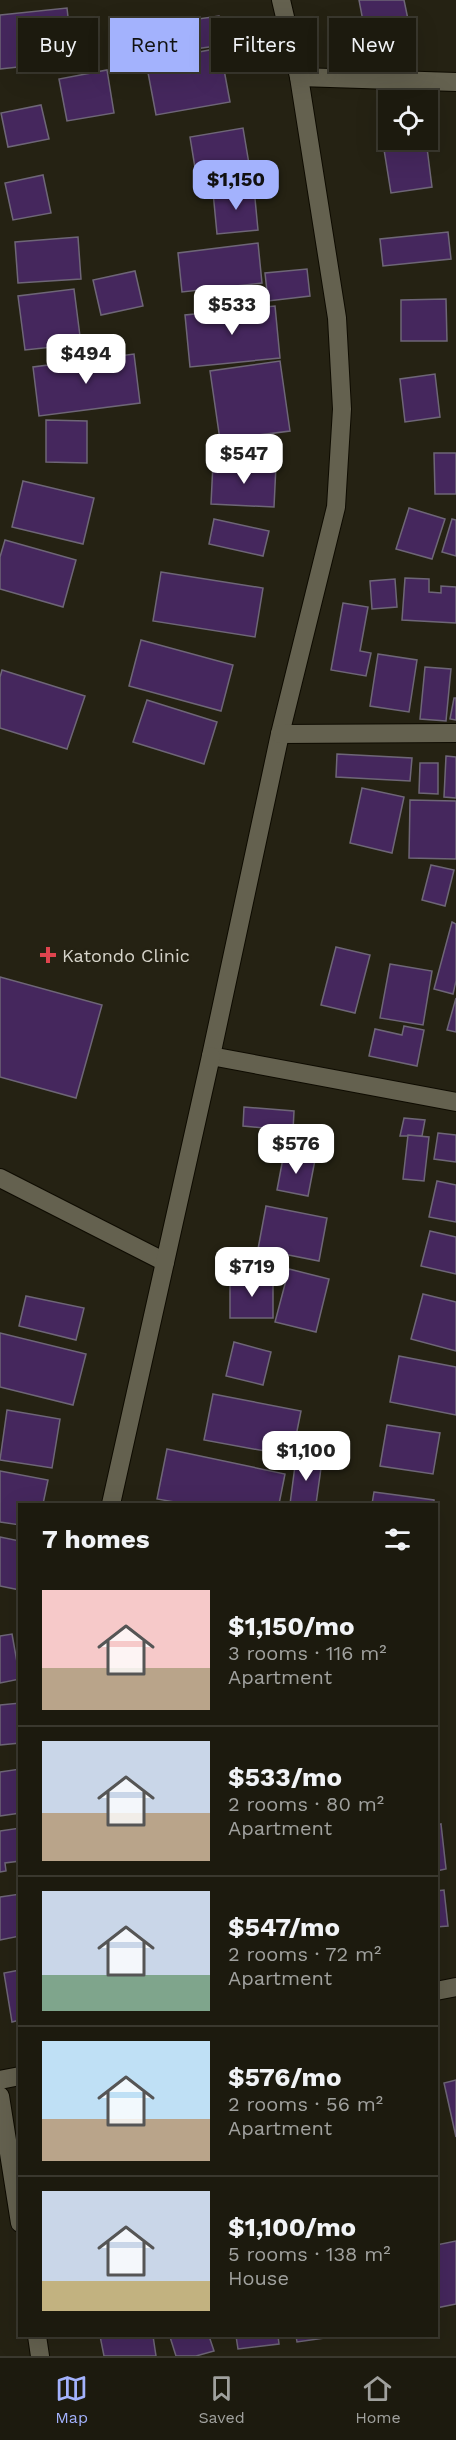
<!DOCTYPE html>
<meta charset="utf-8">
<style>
body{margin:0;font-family:"Work Sans",sans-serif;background:#252317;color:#f1f3f6;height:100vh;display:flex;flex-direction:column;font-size:22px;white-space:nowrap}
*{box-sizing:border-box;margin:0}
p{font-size:20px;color:#a0a19e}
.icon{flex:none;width:33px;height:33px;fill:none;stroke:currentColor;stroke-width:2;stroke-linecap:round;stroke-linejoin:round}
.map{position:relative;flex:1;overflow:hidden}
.side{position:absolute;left:18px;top:1503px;width:420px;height:834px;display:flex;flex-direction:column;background:#1c1a0e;border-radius:0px;box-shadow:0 6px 24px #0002,0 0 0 2px #3a382e}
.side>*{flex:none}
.top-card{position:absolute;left:18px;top:18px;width:420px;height:54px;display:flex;gap:12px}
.tools{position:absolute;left:378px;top:90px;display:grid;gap:12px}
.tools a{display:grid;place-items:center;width:60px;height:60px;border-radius:0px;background:#1c1a0e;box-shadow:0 6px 24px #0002,0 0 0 2px #3a382e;font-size:30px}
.price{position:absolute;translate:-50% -51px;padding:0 14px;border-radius:12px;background:#fff;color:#222;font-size:20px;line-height:39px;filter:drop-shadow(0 2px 3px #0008)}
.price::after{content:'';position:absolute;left:50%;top:36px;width:18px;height:14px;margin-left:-9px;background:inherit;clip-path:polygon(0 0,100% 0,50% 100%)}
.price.current{background:#a3b2fd;color:#111}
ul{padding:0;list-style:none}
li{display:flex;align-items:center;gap:18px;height:150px;padding:0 24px}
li+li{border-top:2px solid #3a382e}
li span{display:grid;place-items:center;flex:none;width:168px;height:120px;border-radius:0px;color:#555}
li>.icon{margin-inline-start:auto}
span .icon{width:72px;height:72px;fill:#fffc;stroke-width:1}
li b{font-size:26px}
h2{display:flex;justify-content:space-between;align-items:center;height:72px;padding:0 24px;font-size:26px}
.tag{padding:0 21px;border-radius:0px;background:#1c1a0e;box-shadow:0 6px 24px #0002,0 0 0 2px #3a382e;font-size:21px;line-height:54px}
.tag.current{background:#a3b2fd;color:#111}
.tab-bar{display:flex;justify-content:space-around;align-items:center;height:84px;border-top:2px solid #3a382e;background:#1c1a0e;font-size:16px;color:#a0a19e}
.tab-bar a{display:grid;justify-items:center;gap:3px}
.tab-bar .current{color:#a3b2fd}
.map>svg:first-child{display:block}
.building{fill:#45275d;stroke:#6e6677;stroke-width:1.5}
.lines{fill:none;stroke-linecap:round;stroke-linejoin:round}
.street-casing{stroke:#0e0b01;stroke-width:20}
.street{stroke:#64614f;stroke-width:18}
.health-dot{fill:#e0444e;stroke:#252213;stroke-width:2}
.labels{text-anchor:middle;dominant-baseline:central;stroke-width:4.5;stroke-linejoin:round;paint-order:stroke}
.poi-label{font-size:18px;fill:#d6d4ca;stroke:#252213;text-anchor:start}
</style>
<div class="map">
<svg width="456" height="2356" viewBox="0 0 456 2356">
<rect width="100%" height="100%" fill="#252213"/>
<g class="building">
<polygon points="359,0 404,0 410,29 366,37"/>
<polygon points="67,8 73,61 0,69 0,15"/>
<polygon points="219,16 223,45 167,53 163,24"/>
<polygon points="220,48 230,102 156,115 146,62"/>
<polygon points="107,70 114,113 67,121 59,79"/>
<polygon points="41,105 49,139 8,147 1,113"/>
<polygon points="243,128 251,176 198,186 190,137"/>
<polygon points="388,136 388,140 426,140 432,187 391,193 382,137"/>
<polygon points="43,175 51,213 13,220 5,183"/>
<polygon points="254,188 258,230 217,234 213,192"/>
<polygon points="448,232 451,259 383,266 380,239"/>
<polygon points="78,237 81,279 18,283 15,242"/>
<polygon points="258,243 262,283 182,292 178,253"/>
<polygon points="307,269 310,296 268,301 265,273"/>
<polygon points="135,271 143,306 101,315 93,280"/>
<polygon points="74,289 81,344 25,350 18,296"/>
<polygon points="446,299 447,341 401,341 401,300"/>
<polygon points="275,306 280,358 190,367 185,315"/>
<polygon points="134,354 140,403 39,416 33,367"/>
<polygon points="280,361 290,431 220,440 210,371"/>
<polygon points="435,374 440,417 405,422 400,379"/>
<polygon points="46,420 87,421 87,463 46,462"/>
<polygon points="434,453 456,453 456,494 435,494"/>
<polygon points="213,463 276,465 274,507 211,504"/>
<polygon points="23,481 94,498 83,544 12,527"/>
<polygon points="409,508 445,519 432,559 396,549"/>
<polygon points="214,519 269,531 263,556 209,544"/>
<polygon points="452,519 456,520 456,556 442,552"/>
<polygon points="5,540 76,560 63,607 0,589 0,557"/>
<polygon points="161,572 263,588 255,637 153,621"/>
<polygon points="405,578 429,579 429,592 441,593 441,586 456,587 456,623 402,620"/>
<polygon points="395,579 397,607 372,609 370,581"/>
<polygon points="343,603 368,607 360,651 371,653 366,676 331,670"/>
<polygon points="141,640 233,665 221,711 129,686"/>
<polygon points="378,654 417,660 409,712 370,706"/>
<polygon points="425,667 451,669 446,721 420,719"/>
<polygon points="2,670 85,696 67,749 0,728 0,677"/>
<polygon points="454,698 456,698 456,720 450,719"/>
<polygon points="147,700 217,722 204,764 133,742"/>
<polygon points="337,754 412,758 410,781 336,777"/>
<polygon points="446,756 456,757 456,798 444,797"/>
<polygon points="420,763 438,763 438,794 419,793"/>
<polygon points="362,788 404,797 392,853 350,843"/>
<polygon points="410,800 456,801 456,859 409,858"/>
<polygon points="431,865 454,870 445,906 422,900"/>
<polygon points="452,922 456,924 456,981 453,994 434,989"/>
<polygon points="336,947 370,955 355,1013 321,1005"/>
<polygon points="390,964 432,971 423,1025 380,1018"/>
<polygon points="0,977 102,1005 76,1098 0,1077"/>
<polygon points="456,998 456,1032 447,1030"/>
<polygon points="404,1026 424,1030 417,1066 369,1056 375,1029 402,1035"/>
<polygon points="244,1107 294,1111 293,1131 243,1126"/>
<polygon points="404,1118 425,1120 422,1136 400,1136"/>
<polygon points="438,1133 456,1135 456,1162 434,1159"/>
<polygon points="408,1135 429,1137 424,1181 403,1179"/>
<polygon points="284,1153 315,1160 308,1196 277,1190"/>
<polygon points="437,1181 456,1185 456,1222 429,1217"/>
<polygon points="266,1206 327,1218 319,1261 258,1249"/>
<polygon points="430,1231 456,1237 456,1274 421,1266"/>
<polygon points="289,1269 329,1279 316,1332 275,1322"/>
<rect x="230" y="1279" width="43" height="39"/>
<polygon points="423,1294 456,1302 456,1351 411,1339"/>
<polygon points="26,1296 84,1308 76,1340 19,1326"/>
<polygon points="0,1333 86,1354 73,1405 0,1387"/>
<polygon points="234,1342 271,1352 263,1385 226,1376"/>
<polygon points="399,1356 456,1367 456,1415 390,1402"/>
<polygon points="213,1394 301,1411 292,1456 204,1440"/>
<polygon points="7,1410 60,1419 52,1468 0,1460"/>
<polygon points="387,1425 440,1433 433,1474 380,1466"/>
<polygon points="167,1449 285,1474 279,1504 186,1504 157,1499"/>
<polygon points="296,1458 322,1461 316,1504 290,1504"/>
<polygon points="0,1471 48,1480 43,1504 20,1504 20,1525 0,1522"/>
<polygon points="374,1492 434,1500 434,1504 372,1504"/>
<polygon points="0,1537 20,1541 20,1590 0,1586"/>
<polygon points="12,1634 20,1679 0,1683 0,1636"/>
<polygon points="20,1703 20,1743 0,1745 0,1705"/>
<polygon points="20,1769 20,1813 0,1816 0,1772"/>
<polygon points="441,1824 446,1869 436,1871 436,1825"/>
<polygon points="20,1828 20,1861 5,1863 6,1871 0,1872 0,1831"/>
<polygon points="444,1890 448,1926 436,1927 436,1891"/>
<polygon points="20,1894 20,1936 0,1940 0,1897"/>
<polygon points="20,1970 20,2020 12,2022 4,1973"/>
<polygon points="456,2080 456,2137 444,2083"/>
<polygon points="456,2241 456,2304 436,2308 436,2245"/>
<polygon points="100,2336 153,2336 156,2356 104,2356"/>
<polygon points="174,2336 209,2336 214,2351 196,2356 176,2356 170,2337"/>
<polygon points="236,2336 278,2336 279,2344 238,2349"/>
<polygon points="296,2336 339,2336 297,2342"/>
</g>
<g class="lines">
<defs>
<g id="street">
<polyline points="281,0 299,77 337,318 342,409 336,507 280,734 211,1056 456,1102"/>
<polyline points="299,77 456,82"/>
<polyline points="280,734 456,733"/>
<polyline points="0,1178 165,1262"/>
<polyline points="111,1504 211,1056"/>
<polyline points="436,1991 456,1987"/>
<polyline points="0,2080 20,2076"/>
<polyline points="0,2096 20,2223"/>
<polyline points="37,2336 40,2356"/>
</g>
</defs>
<use href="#street" class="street-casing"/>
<use href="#street" class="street"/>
</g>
<path class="health-dot" d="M45 946h6v6h6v6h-6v6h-6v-6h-6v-6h6z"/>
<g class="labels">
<g class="poi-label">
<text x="62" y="955">Katondo Clinic</text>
</g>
</g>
</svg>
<div class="tools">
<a><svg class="icon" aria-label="locate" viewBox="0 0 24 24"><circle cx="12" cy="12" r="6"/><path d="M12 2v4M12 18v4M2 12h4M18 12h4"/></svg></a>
</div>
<b class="price current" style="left:236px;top:211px">$1,150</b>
<b class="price" style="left:232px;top:336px">$533</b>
<b class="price" style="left:86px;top:385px">$494</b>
<b class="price" style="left:244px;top:485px">$547</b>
<b class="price" style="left:296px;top:1175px">$576</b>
<b class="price" style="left:252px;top:1298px">$719</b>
<b class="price" style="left:306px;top:1482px">$1,100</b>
<div class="top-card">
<a class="tag">Buy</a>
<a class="tag current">Rent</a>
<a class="tag">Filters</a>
<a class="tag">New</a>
</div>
<section class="side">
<h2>7 homes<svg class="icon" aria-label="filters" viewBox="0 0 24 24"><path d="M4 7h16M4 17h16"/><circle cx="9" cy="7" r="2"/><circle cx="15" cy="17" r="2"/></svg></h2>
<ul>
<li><span style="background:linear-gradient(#f6c9c9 65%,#b9a48a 0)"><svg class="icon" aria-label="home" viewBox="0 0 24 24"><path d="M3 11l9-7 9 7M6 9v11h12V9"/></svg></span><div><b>$1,150/mo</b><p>3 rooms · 116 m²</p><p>Apartment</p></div></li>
<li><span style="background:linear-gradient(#c9d6e8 60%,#b9a48a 0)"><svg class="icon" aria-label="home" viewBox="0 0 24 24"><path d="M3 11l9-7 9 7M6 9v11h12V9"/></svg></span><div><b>$533/mo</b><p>2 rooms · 80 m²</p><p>Apartment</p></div></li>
<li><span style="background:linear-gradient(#c9d6e8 70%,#7fa58c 0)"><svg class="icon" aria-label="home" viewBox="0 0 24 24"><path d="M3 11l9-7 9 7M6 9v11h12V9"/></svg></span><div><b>$547/mo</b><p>2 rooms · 72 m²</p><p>Apartment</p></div></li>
<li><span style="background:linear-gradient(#bfe0f5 65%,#b9a48a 0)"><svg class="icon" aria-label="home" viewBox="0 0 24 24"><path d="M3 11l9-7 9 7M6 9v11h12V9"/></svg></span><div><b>$576/mo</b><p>2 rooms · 56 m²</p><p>Apartment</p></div></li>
<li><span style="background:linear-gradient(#c9d6e8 75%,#c2b280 0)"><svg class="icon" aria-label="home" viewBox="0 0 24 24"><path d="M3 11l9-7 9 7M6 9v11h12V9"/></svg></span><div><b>$1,100/mo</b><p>5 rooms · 138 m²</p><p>House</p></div></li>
</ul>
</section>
</div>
<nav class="tab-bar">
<a class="current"><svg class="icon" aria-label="map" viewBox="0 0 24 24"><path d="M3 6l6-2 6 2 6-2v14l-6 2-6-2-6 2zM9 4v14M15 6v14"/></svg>Map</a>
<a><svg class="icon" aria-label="saved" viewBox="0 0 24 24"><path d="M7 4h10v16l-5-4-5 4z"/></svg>Saved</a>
<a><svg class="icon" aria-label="home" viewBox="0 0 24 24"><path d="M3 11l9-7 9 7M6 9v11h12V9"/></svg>Home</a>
</nav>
